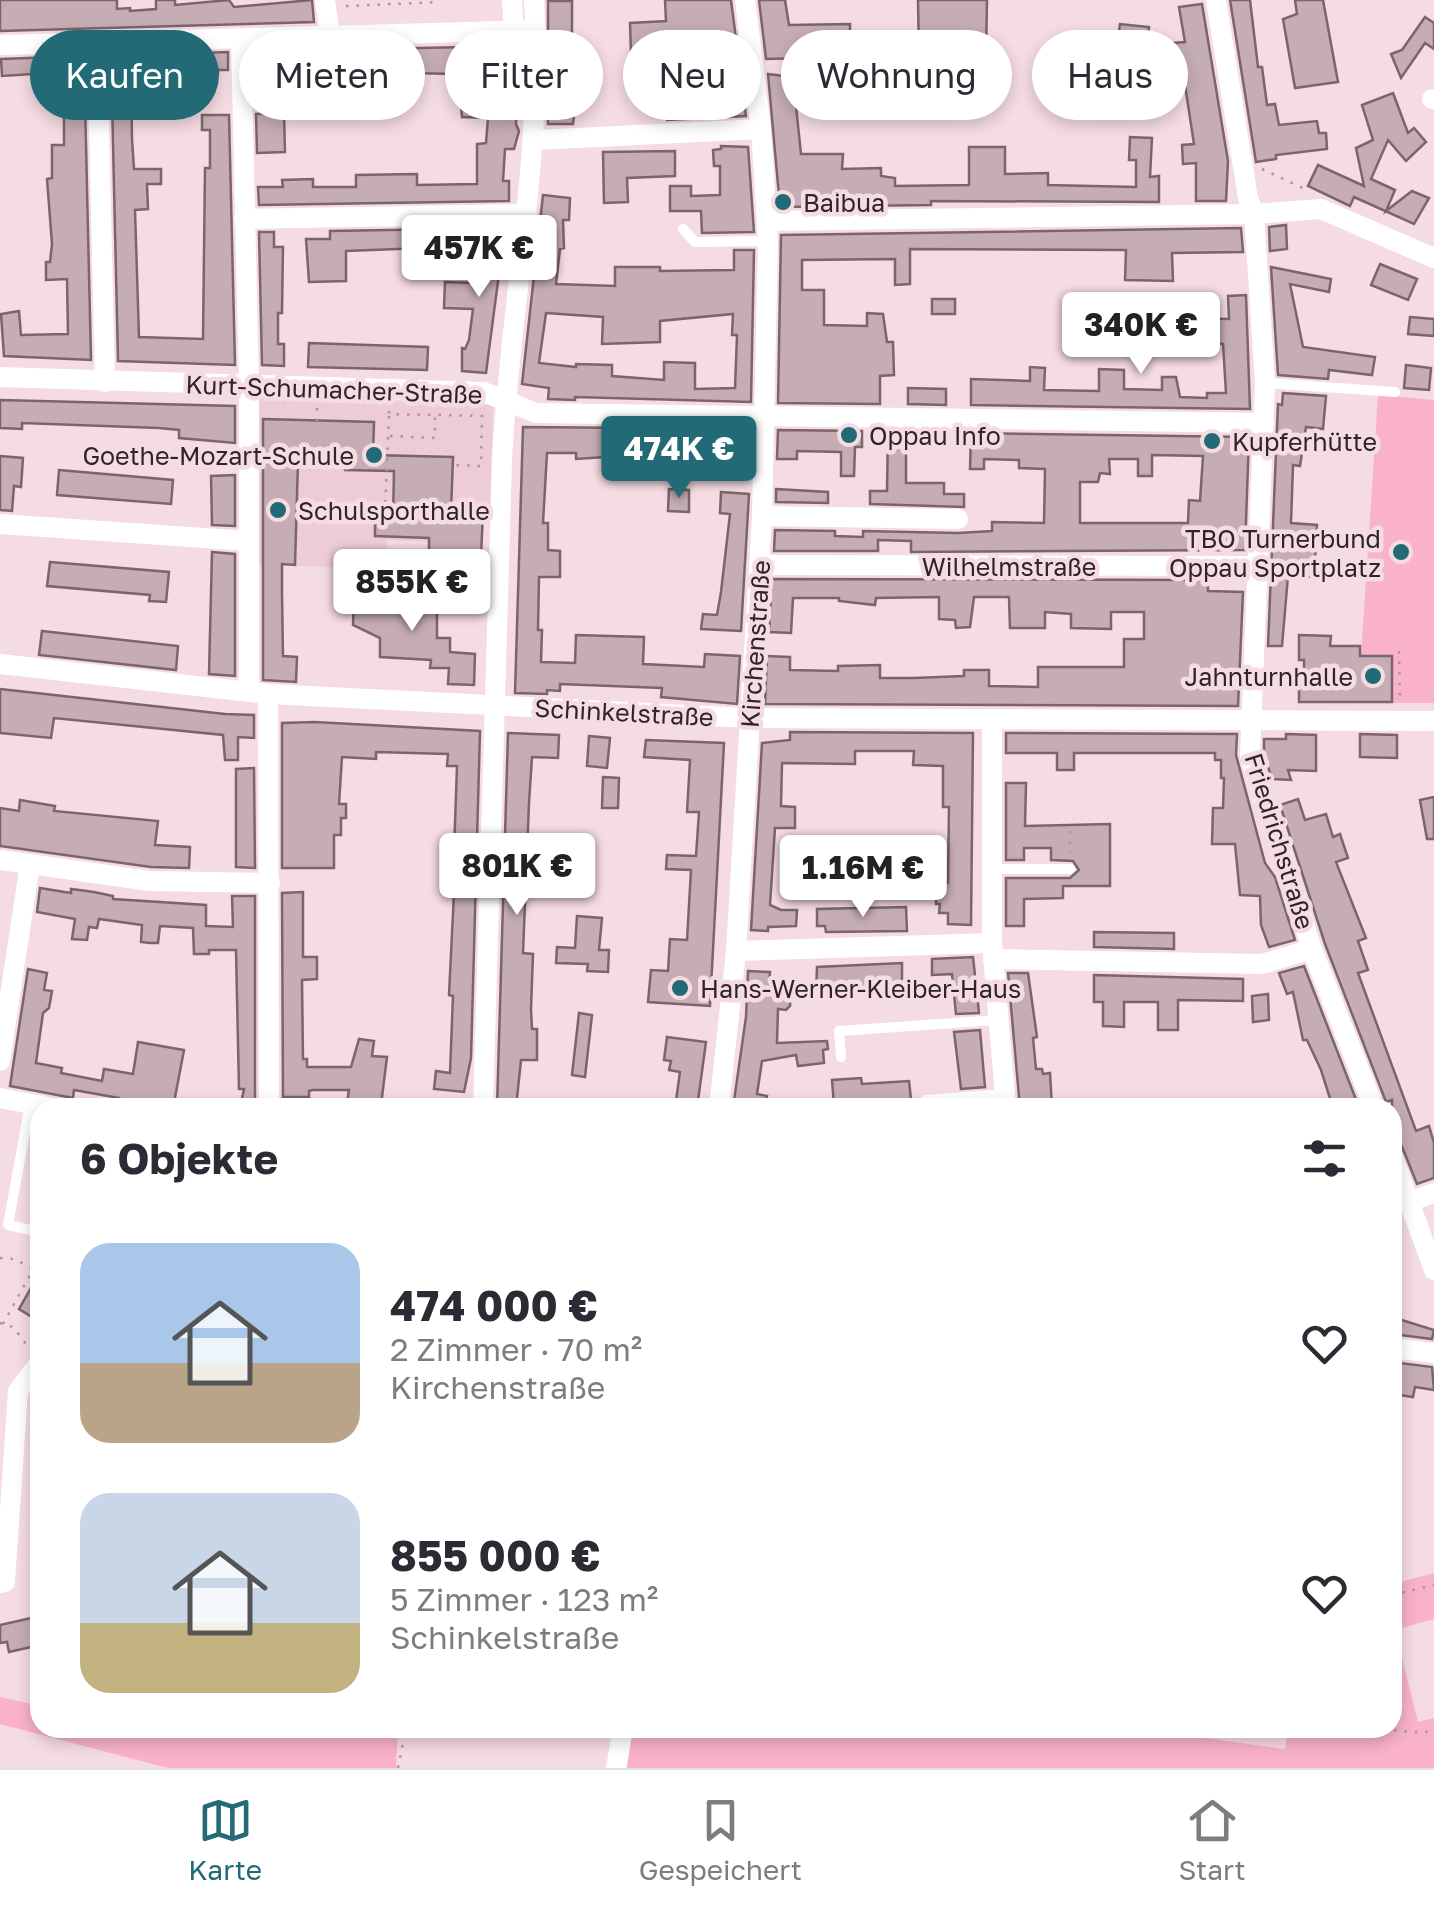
<!DOCTYPE html>
<html lang="de">
<meta charset="utf-8">
<style>
body{margin:0;font-family:"Golos Text",sans-serif;background:#f2f2f3;color:#2b2b33;height:100vh;display:flex;flex-direction:column;font-size:38px;white-space:nowrap}
*{box-sizing:border-box;margin:0}
p{font-size:32px;color:#7c7c81}
.icon{flex:none;width:55px;height:55px;fill:none;stroke:currentColor;stroke-width:2;stroke-linecap:round;stroke-linejoin:round}
.map{position:relative;flex:1;overflow:hidden}
.details{position:absolute;left:30px;top:1098px;width:1372px;height:640px;display:flex;flex-direction:column;background:#fff;border-radius:30px;box-shadow:0 5px 15px #0003}
.details>*{flex:none}
.top-card{position:absolute;left:30px;top:30px;width:1375px;height:90px;display:flex;gap:20px}
.price{position:absolute;translate:-50% -85px;padding:0 22px;border-radius:10px;background:#fff;color:#222;font-size:32px;line-height:65px;filter:drop-shadow(0 2px 5px #0008)}
.price::after{content:'';position:absolute;left:50%;top:60px;width:30px;height:22px;margin-left:-15px;background:inherit;clip-path:polygon(0 0,100% 0,50% 100%)}
.price.selected{background:#226b76;color:#fff}
ul{padding:0;list-style:none}
li{display:flex;align-items:center;gap:30px;height:250px;padding:0 50px}
li span{display:grid;place-items:center;flex:none;width:280px;height:200px;border-radius:30px;color:#555}
li>.icon{margin-inline-start:auto}
span .icon{width:120px;height:120px;fill:#fffc;stroke-width:1}
li b{font-size:42px}
h2{display:flex;justify-content:space-between;align-items:center;height:120px;padding:0 50px;font-size:42px}
.pill{padding:0 35px;border-radius:45px;background:#fff;box-shadow:0 5px 15px #0003;font-size:35px;line-height:90px}
.pill.selected{background:#226b76;color:#fff}
.tabs{display:flex;justify-content:space-around;align-items:center;height:140px;border-top:2px solid #e1e1e2;background:#fff;font-size:28px;color:#7c7c81}
.tabs a{display:grid;justify-items:center;gap:5px}
.tabs .selected{color:#226b76}
.map>svg:first-child{display:block}
.built{fill:#eeccd5}
.green{fill:#f9b2c7}
.building{fill:#c6adb4;stroke:#7b656b;stroke-width:2.5;fill-rule:evenodd}
.lines{fill:none;stroke-linecap:round;stroke-linejoin:round}
.path{stroke:#a9959a;stroke-width:2.5;stroke-dasharray:2.5 8;stroke-linecap:butt}
.service{stroke:#fff;stroke-width:10}
.minor{stroke:#fff;stroke-width:20}
.poi-dot{fill:#226b76;stroke:#f5dbe2;stroke-width:4}
.labels{text-anchor:middle;dominant-baseline:central;stroke-width:9;stroke-linejoin:round;paint-order:stroke}
.poi-label{font-size:25px;fill:#2f2528;stroke:#f5dbe2;text-anchor:start}
.street-label{font-size:25px;fill:#2f2528;stroke:#f5dbe2}
</style>
<div class="map">
<svg width="1434" height="1768" viewBox="0 0 1434 1768">
<rect width="100%" height="100%" fill="#f5dbe2"/>
<polygon class="built" points="257,396 493,405 490,507 438,505 437,542 387,540 386,569 256,564"/>
<g class="green">
<polygon points="1378,395 1434,400 1434,703 1358,703"/>
<polygon points="1434,1573 1434,1619 1395,1630 1418,1722 1434,1718 1434,1768 627,1768 633,1728 1133,1728 1285,1749 1288,1728 1392,1728 1393,1584"/>
<polygon points="0,1697 40,1706 40,1728 208,1731 213,1728 310,1728 356,1735 398,1728 396,1768 168,1768 0,1724"/>
</g>
<g class="building">
<polygon points="0,0 117,0 117,9 130,8 130,11 156,9 156,0 175,0 175,5 229,0 234,7 312,0 314,22 0,31"/>
<polygon points="665,0 731,0 746,116 667,120 666,105 716,99 711,51 705,52 704,43 694,44 693,36 652,38 653,54 631,54 630,23 666,21"/>
<polygon points="759,0 785,0 789,25 850,24 850,57 766,59"/>
<polygon points="918,0 987,0 986,56 919,54"/>
<polygon points="1230,0 1250,0 1258,67 1262,67 1267,105 1275,104 1279,125 1317,121 1319,133 1326,133 1327,149 1276,155 1276,159 1256,162"/>
<polygon points="1295,0 1323,0 1338,82 1295,88 1283,19 1297,14"/>
<polygon points="548,1 572,1 572,68 576,68 577,91 573,124 548,124"/>
<polygon points="1202,4 1228,161 1226,201 1196,201 1196,163 1183,164 1182,145 1194,144 1183,72 1143,70 1146,55 1113,53 1113,39 1118,38 1120,24 1149,27 1146,51 1147,45 1185,42 1179,7"/>
<polygon points="1425,17 1434,23 1434,49 1425,43 1401,78 1391,54 1402,50"/>
<polygon points="521,46 516,124 519,131 514,149 505,149 503,181 509,181 509,201 259,205 258,187 283,187 282,180 313,179 313,187 356,187 356,175 417,174 417,185 477,184 477,144 486,143 488,118 462,117 458,74 405,73 399,82 399,100 350,101 350,90 336,90 336,76 261,76 261,51"/>
<polygon points="228,52 228,70 218,70 218,74 176,74 176,70 131,71 132,139 134,169 161,169 161,184 147,184 148,209 135,210 139,337 203,339 205,168 210,168 210,130 202,130 202,115 229,115 235,365 118,361 111,56"/>
<polygon points="82,56 82,74 74,74 74,80 33,81 33,74 2,76 1,59"/>
<polygon points="768,74 793,77 801,154 843,154 842,169 881,168 881,176 895,178 895,186 969,185 969,147 1005,147 1005,174 1048,173 1048,185 1136,187 1136,160 1129,160 1130,137 1152,138 1150,177 1159,176 1159,202 931,201 931,205 780,207"/>
<polygon points="830,81 859,84 859,111 830,109"/>
<polygon points="1393,93 1408,133 1414,128 1426,142 1406,161 1388,140 1371,179 1395,190 1386,211 1412,191 1429,198 1414,224 1354,197 1350,206 1308,186 1318,165 1364,186 1356,148 1373,140 1362,105"/>
<polygon points="64,101 85,101 91,360 4,356 1,314 19,311 21,335 68,334 67,279 46,280 46,262 50,262 52,244 47,179 52,178 52,145 64,145"/>
<polygon points="284,113 285,152 257,153 256,114"/>
<polygon points="721,146 748,147 754,232 702,233 701,211 670,211 670,186 691,186 691,196 720,195 720,166 714,166 713,150 721,149"/>
<polygon points="675,151 675,176 627,178 628,202 604,203 603,152"/>
<path d="M543,195L570,198L569,220H563L564,248L560,249L556,284L615,286V267H660V271L734,270V250H754L751,402L575,397V400L548,399L549,388L522,384ZM546,313L603,317L602,344L660,342V321L733,314L732,335H737L735,388L695,389V363L664,362V380L612,376V365L576,364V367L539,363Z"/>
<polygon points="1286,225 1287,249 1270,251 1269,227"/>
<polygon points="505,228 486,373 462,371 462,348 465,349 469,340 473,309 444,308 445,282 475,283 482,229"/>
<polygon points="1241,228 1243,252 1172,253 1173,281 1125,280 1126,250 910,249 910,284 895,285 895,259 802,260 802,290 824,290 824,325 867,326 867,313 883,314 887,342 893,342 894,375 880,376 880,404 778,403 781,235"/>
<polygon points="449,229 449,247 346,251 346,281 309,282 306,239 330,239 330,231"/>
<polygon points="259,232 274,232 274,247 283,247 282,313 278,313 278,344 284,344 284,366 262,365"/>
<polygon points="1380,264 1417,279 1408,300 1371,285"/>
<polygon points="1271,267 1331,279 1329,292 1290,284 1303,347 1375,357 1372,375 1329,370 1328,379 1278,375"/>
<polygon points="1246,295 1250,409 971,405 971,379 1030,381 1030,367 1045,368 1044,390 1099,391 1099,369 1124,370 1124,389 1162,390 1162,377 1176,377 1180,397 1207,398 1207,393 1226,393 1223,344 1189,343 1190,318 1229,319 1228,296"/>
<rect x="932" y="299" width="23" height="15"/>
<rect x="1096" y="316" width="38" height="23"/>
<polygon points="1410,317 1434,319 1434,336 1408,334"/>
<polygon points="309,343 428,347 427,370 308,367"/>
<polygon points="1406,365 1431,368 1429,390 1404,388"/>
<polygon points="908,388 946,389 946,405 908,404"/>
<polygon points="1283,393 1326,396 1323,429 1306,427 1300,466 1293,465 1291,523 1317,525 1314,577 1288,576 1282,646 1268,646 1278,404 1282,405"/>
<polygon points="0,400 235,406 235,443 179,438 179,430 159,428 22,423 22,429 0,428"/>
<polygon points="263,419 374,422 373,455 453,457 451,512 483,512 479,601 455,600 457,554 429,553 429,538 375,536 375,519 393,519 394,471 345,470 345,463 298,462 295,565 282,564 282,593 283,656 297,657 296,682 263,680"/>
<polygon points="523,427 636,428 636,455 576,459 576,453 547,453 543,523 548,523 548,550 560,551 560,577 539,577 538,630 542,630 541,662 575,663 576,635 644,637 643,664 704,667 705,654 740,656 737,704 661,697 662,688 560,684 560,691 547,690 547,694 515,693"/>
<polygon points="667,429 690,429 690,467 669,467"/>
<polygon points="729,429 750,430 749,468 726,468"/>
<polygon points="778,430 862,431 862,447 855,447 854,476 841,476 841,452 797,451 797,459 777,459"/>
<polygon points="888,432 906,432 906,483 944,483 944,494 964,494 964,507 870,504 870,491 887,491"/>
<path d="M971,433L1249,437L1245,550L911,552V541L878,540V551H774L775,530L835,531V536L863,537V531L958,533L992,531V522L1044,523L1045,469L1019,468V460L984,459V469H970ZM1152,455L1203,456L1200,501L1189,500L1188,523H1080V482H1098L1100,473L1110,474L1109,459H1138V476H1152Z"/>
<polygon points="0,456 23,458 21,487 14,486 12,511 0,510"/>
<polygon points="59,470 173,480 171,504 57,495"/>
<polygon points="235,475 235,526 212,525 211,476"/>
<polygon points="669,489 689,490 689,512 668,511"/>
<polygon points="776,489 828,492 828,503 776,502"/>
<polygon points="721,492 749,494 741,631 701,629 703,614 717,615 721,592 730,514 720,513"/>
<polygon points="212,552 235,554 235,676 209,674"/>
<polygon points="50,562 169,572 166,602 149,601 150,595 47,586"/>
<polygon points="772,579 1208,580 1208,591 1243,592 1238,706 765,704 767,656 790,657 790,670 838,671 838,666 880,665 880,678 914,678 964,676 964,670 989,670 989,686 1038,687 1038,667 1124,667 1124,639 1144,639 1144,612 1111,612 1111,629 1071,628 1071,614 1045,612 1045,628 1010,628 1009,597 974,597 970,627 956,628 955,620 939,619 939,597 876,598 875,605 839,601 839,598 793,598 791,633 769,632"/>
<polygon points="354,597 437,600 437,638 450,638 450,652 475,654 474,685 448,684 449,668 430,668 431,660 380,657 380,638 353,625"/>
<polygon points="42,631 178,646 176,670 39,655"/>
<polygon points="1299,635 1331,636 1330,646 1360,646 1360,656 1392,656 1392,702 1299,702 1299,688 1304,688 1304,660 1299,660"/>
<polygon points="0,689 225,714 254,715 254,738 238,737 238,760 225,760 223,735 54,718 51,738 0,733"/>
<polygon points="315,722 480,731 471,1058 464,1092 434,1089 436,1071 450,1073 453,996 449,995 456,852 454,852 457,766 447,766 448,754 376,752 376,759 342,757 339,804 346,804 346,818 341,818 341,835 334,835 334,868 282,868 282,723"/>
<polygon points="790,732 973,733 971,925 948,924 948,913 939,913 940,904 936,904 936,882 948,883 949,807 943,807 943,766 913,765 914,751 855,751 855,764 782,763 781,806 795,807 795,828 775,828 770,905 781,910 797,910 796,926 768,927 768,931 751,930 762,743 790,740"/>
<polygon points="508,733 559,735 558,758 532,757 529,803 523,953 533,954 531,1009 532,1029 537,1029 537,1060 521,1060 516,1108 497,1108"/>
<polygon points="1006,733 1237,734 1236,755 1265,863 1275,877 1295,940 1269,947 1261,925 1260,896 1240,895 1235,844 1212,844 1213,808 1223,808 1224,778 1221,778 1221,760 1215,760 1215,753 1074,753 1074,770 1057,770 1057,753 1006,753"/>
<polygon points="1286,734 1316,735 1316,771 1288,770 1291,780 1272,779 1264,754 1264,739 1286,739"/>
<polygon points="1360,734 1397,735 1397,758 1360,757"/>
<polygon points="589,736 610,738 607,768 587,766"/>
<polygon points="646,740 724,743 710,1006 648,1002 651,970 668,971 670,939 687,940 691,870 666,869 667,855 696,856 699,812 687,812 690,760 644,757"/>
<polygon points="254,768 255,868 236,867 236,769"/>
<polygon points="603,777 619,778 618,808 602,808"/>
<polygon points="1006,783 1026,783 1025,826 1110,824 1110,886 1063,886 1063,898 1024,899 1024,926 1006,926 1006,878 1070,878 1079,870 1073,861 1051,860 1051,848 1024,848 1024,860 1006,860"/>
<polygon points="1434,797 1434,839 1427,839 1420,800"/>
<polygon points="1298,799 1305,820 1326,814 1333,837 1340,834 1348,858 1336,862 1366,938 1358,941 1368,970 1358,973 1416,1131 1429,1126 1434,1143 1434,1178 1417,1184 1392,1122 1392,1100 1386,1102 1325,944 1280,805"/>
<polygon points="20,800 55,806 54,811 158,821 155,845 190,847 189,868 151,867 0,846 0,808 19,811"/>
<polygon points="40,888 71,893 71,889 94,892 113,896 113,899 206,905 206,926 233,927 232,896 255,896 255,1108 240,1108 244,1089 239,1089 236,950 209,950 209,954 194,954 193,928 160,926 158,943 150,943 141,942 142,925 99,919 97,928 89,927 87,940 72,939 75,919 37,912"/>
<polygon points="303,892 303,957 317,957 317,979 302,980 303,1059 307,1059 307,1067 351,1067 359,1039 374,1041 372,1056 387,1057 381,1105 347,1102 349,1090 313,1090 309,1091 309,1097 283,1097 282,893"/>
<polygon points="906,907 907,931 826,932 825,926 817,926 817,909"/>
<polygon points="577,916 602,918 599,950 609,950 608,972 587,971 588,964 556,963 557,947 575,948"/>
<polygon points="1094,932 1174,933 1174,949 1094,947"/>
<polygon points="973,957 979,1013 956,1014 952,974 932,975 932,959"/>
<polygon points="902,963 902,986 848,988 834,990 834,994 816,994 817,967"/>
<polygon points="1304,966 1357,1102 1342,1108 1333,1108 1321,1070 1307,1040 1303,1040 1293,992 1287,994 1279,973"/>
<polygon points="28,969 47,973 44,990 52,991 49,1008 43,1013 36,1063 62,1068 61,1073 102,1081 104,1069 133,1074 138,1042 184,1050 173,1108 127,1108 118,1106 119,1098 74,1090 73,1098 10,1086"/>
<polygon points="748,971 770,972 769,988 791,989 790,1006 786,1010 778,1009 777,1043 827,1041 828,1049 823,1050 824,1063 798,1066 796,1055 762,1061 757,1094 767,1096 765,1108 733,1108 746,1017"/>
<polygon points="1008,973 1028,973 1037,1037 1033,1038 1036,1069 1042,1069 1043,1074 1050,1073 1052,1108 1020,1108"/>
<polygon points="1094,975 1243,979 1243,1001 1178,1000 1178,1030 1158,1030 1158,1002 1124,1002 1124,1027 1103,1026 1103,1002 1094,1002"/>
<polygon points="1268,994 1269,1020 1253,1022 1252,996"/>
<polygon points="579,1013 592,1015 585,1077 572,1075"/>
<polygon points="980,1030 985,1087 961,1089 954,1032"/>
<polygon points="667,1037 706,1042 697,1108 675,1108 680,1072 669,1070 671,1061 664,1060"/>
<polygon points="861,1078 862,1084 909,1081 911,1099 834,1106 832,1080"/>
<polygon points="40,1272 40,1322 19,1309"/>
<polygon points="1392,1317 1434,1330 1432,1339 1392,1334"/>
<polygon points="1392,1362 1432,1367 1434,1390 1415,1387 1413,1397 1392,1394"/>
<polygon points="40,1616 40,1645 9,1652 7,1642 0,1643 0,1625"/>
</g>
<g class="lines">
<g class="path">
<polyline points="346,6 440,2"/>
<polyline points="1262,169 1309,191"/>
<polyline points="389,411 389,414 482,416 481,466 453,465"/>
<polyline points="389,416 385,510 424,512"/>
<polyline points="317,421 317,407"/>
<polyline points="390,436 435,438 435,416"/>
<polyline points="1399,651 1400,700"/>
<polyline points="1070,831 1070,853"/>
<polyline points="0,1258 14,1259 32,1268"/>
<polyline points="0,1323 13,1327 30,1349"/>
<polyline points="3,1324 40,1257"/>
<polyline points="30,1466 40,1467"/>
<polyline points="1392,1595 1434,1585"/>
<polyline points="1373,1728 1421,1733 1434,1730"/>
<polyline points="398,1768 406,1728"/>
</g>
<g class="service">
<polyline points="683,229 695,242 767,241"/>
<polyline points="1265,383 1395,392"/>
<polyline points="993,869 1070,869"/>
<polyline points="841,1057 839,1031 998,1020"/>
<polyline points="925,1100 1005,1094"/>
<polyline points="30,1104 8,1225 40,1232"/>
</g>
<g class="minor">
<polyline points="325,0 330,35"/>
<polyline points="512,0 514,31"/>
<polyline points="1216,0 1248,198 1254,214 1265,383 1250,756 1312,949 1374,1108"/>
<polyline points="241,39 249,385 249,692"/>
<polyline points="97,43 105,382"/>
<polyline points="0,45 536,30"/>
<polyline points="1432,99 1434,99"/>
<polyline points="535,140 761,129"/>
<polyline points="244,219 527,214"/>
<polyline points="767,221 1254,214 1321,209 1434,258"/>
<polyline points="0,377 484,392 536,413 1264,423"/>
<polyline points="762,516 958,519"/>
<polyline points="0,524 248,541"/>
<polyline points="761,565 1258,566"/>
<polyline points="0,664 268,694 749,718 1434,721"/>
<polyline points="268,694 269,1108"/>
<polyline points="992,719 992,943 1006,1108"/>
<polyline points="0,860 150,881 270,883"/>
<polyline points="736,951 992,943"/>
<polyline points="993,959 1262,964 1312,949"/>
<polyline points="0,1061 30,864"/>
<polyline points="0,1098 53,1108"/>
<path d="M483,1108L502,460C510,306 543,155 534,0"/>
<polyline points="719,1108 736,951 762,516 768,241 761,129 745,0"/>
<polyline points="1392,1155 1434,1270"/>
<polyline points="1411,1201 1434,1193"/>
<polyline points="1392,1348 1434,1353"/>
<polyline points="0,1583 5,1582 18,1391 40,1362"/>
<polyline points="616,1768 623,1728"/>
</g>
</g>
<g class="poi-dot">
<circle cx="783" cy="202" r="10"/>
<circle cx="849" cy="435" r="10"/>
<circle cx="1212" cy="441" r="10"/>
<circle cx="374" cy="455" r="10"/>
<circle cx="278" cy="510" r="10"/>
<circle cx="1401" cy="552" r="10"/>
<circle cx="1373" cy="676" r="10"/>
<circle cx="680" cy="988" r="10"/>
</g>
<g class="labels">
<g class="poi-label">
<text x="803" y="202">Baibua</text>
<text x="869" y="435">Oppau Info</text>
<text x="1232" y="441">Kupferhütte</text>
<text x="354" y="455" text-anchor="end">Goethe-Mozart-Schule</text>
<text x="298" y="510">Schulsporthalle</text>
<text x="1381" y="538" text-anchor="end">TBO Turnerbund<tspan x="1381" dy="29">Oppau Sportplatz</tspan></text>
<text x="1353" y="676" text-anchor="end">Jahnturnhalle</text>
<text x="700" y="988">Hans-Werner-Kleiber-Haus</text>
</g>
<g class="street-label">
<text transform="translate(334 389) rotate(2)">Kurt-Schumacher-Straße</text>
<text x="1009" y="566">Wilhelmstraße</text>
<text transform="translate(755 644) rotate(-86)">Kirchenstraße</text>
<text transform="translate(624 712) rotate(3)">Schinkelstraße</text>
<text transform="translate(1280 841) rotate(73)">Friedrichstraße</text>
</g>
</g>
</svg>
<b class="price" style="left:479px;top:300px">457K €</b>
<b class="price" style="left:1141px;top:377px">340K €</b>
<b class="price selected" style="left:679px;top:501px">474K €</b>
<b class="price" style="left:412px;top:634px">855K €</b>
<b class="price" style="left:517px;top:918px">801K €</b>
<b class="price" style="left:863px;top:920px">1.16M €</b>
<div class="top-card">
<a class="pill selected">Kaufen</a>
<a class="pill">Mieten</a>
<a class="pill">Filter</a>
<a class="pill">Neu</a>
<a class="pill">Wohnung</a>
<a class="pill">Haus</a>
</div>
<section class="details">
<h2>6 Objekte<svg class="icon" aria-label="filters" viewBox="0 0 24 24"><path d="M4 7h16M4 17h16"/><circle cx="9" cy="7" r="2"/><circle cx="15" cy="17" r="2"/></svg></h2>
<ul>
<li><span style="background:linear-gradient(#a9c7e8 60%,#b9a48a 0)"><svg class="icon" aria-label="home" viewBox="0 0 24 24"><path d="M3 11l9-7 9 7M6 9v11h12V9"/></svg></span><div><b>474 000 €</b><p>2 Zimmer · 70 m²</p><p>Kirchenstraße</p></div><svg class="icon" aria-label="heart" viewBox="0 0 24 24"><path d="M12 20l-8-8c-3-5 5-10 8-4 3-6 11-1 8 4z"/></svg></li>
<li><span style="background:linear-gradient(#c9d6e8 65%,#c2b280 0)"><svg class="icon" aria-label="home" viewBox="0 0 24 24"><path d="M3 11l9-7 9 7M6 9v11h12V9"/></svg></span><div><b>855 000 €</b><p>5 Zimmer · 123 m²</p><p>Schinkelstraße</p></div><svg class="icon" aria-label="heart" viewBox="0 0 24 24"><path d="M12 20l-8-8c-3-5 5-10 8-4 3-6 11-1 8 4z"/></svg></li>
</ul>
</section>
</div>
<nav class="tabs">
<a class="selected"><svg class="icon" aria-label="map" viewBox="0 0 24 24"><path d="M3 6l6-2 6 2 6-2v14l-6 2-6-2-6 2zM9 4v14M15 6v14"/></svg>Karte</a>
<a><svg class="icon" aria-label="saved" viewBox="0 0 24 24"><path d="M7 4h10v16l-5-4-5 4z"/></svg>Gespeichert</a>
<a><svg class="icon" aria-label="home" viewBox="0 0 24 24"><path d="M3 11l9-7 9 7M6 9v11h12V9"/></svg>Start</a>
</nav>
